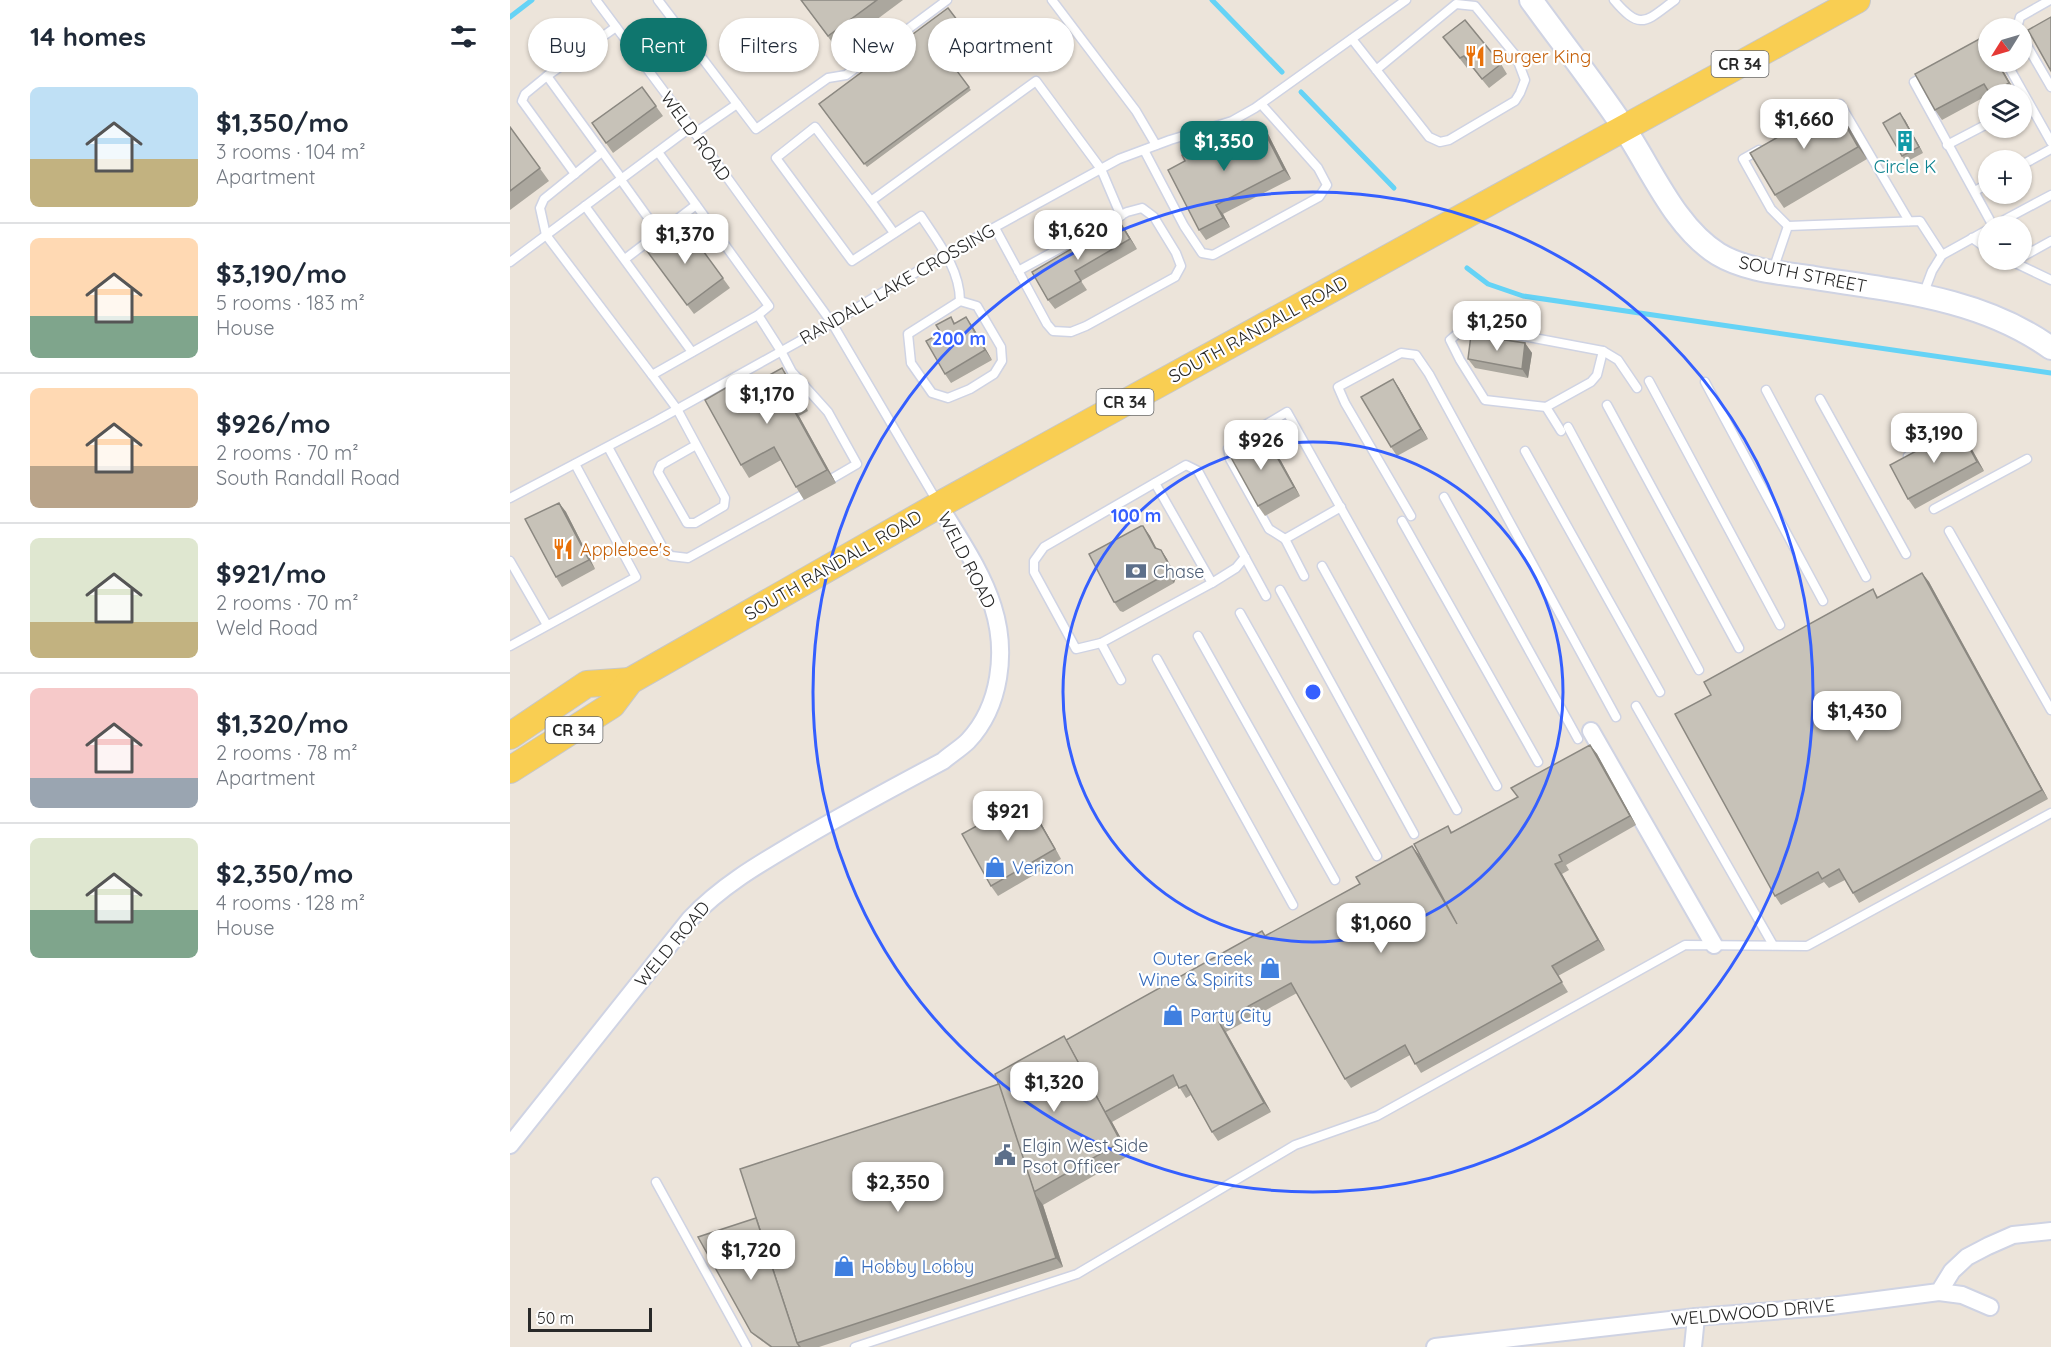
<!DOCTYPE html>
<meta charset="utf-8">
<style>
body{margin:0;font-family:Quicksand,sans-serif;background:#f6f6f7;color:#1f2937;height:100vh;display:flex;flex-direction:column;font-size:22px;white-space:nowrap}
*{box-sizing:border-box;margin:0}
p{font-size:20px;color:#747a83}
.icon{flex:none;width:33px;height:33px;fill:none;stroke:currentColor;stroke-width:2;stroke-linecap:round;stroke-linejoin:round}
.map{position:relative;flex:1;overflow:hidden}
.sheet{display:flex;flex-direction:column;background:#fff;width:510px}
.sheet>*{flex:none}
.guide{position:absolute;left:18px;top:18px;width:570px;height:54px;display:flex;gap:12px}
.needle{width:39px;rotate:233deg}
.controls{position:absolute;left:1468px;top:18px;display:grid;gap:12px}
.controls a{display:grid;place-items:center;width:54px;height:54px;border-radius:50%;background:#fff;box-shadow:0 2px 4px #0004;font-size:30px}
.scale{position:absolute;left:18px;bottom:15px;width:124px;box-sizing:border-box;padding-left:6px;border:3px solid #292929;border-top:0;font-size:16px;line-height:21px;white-space:nowrap;color:#292929;-webkit-text-stroke:4px #fff;paint-order:stroke}
.price{position:absolute;translate:-50% -51px;padding:0 14px;border-radius:12px;background:#fff;color:#222;font-size:20px;line-height:39px;filter:drop-shadow(0 2px 3px #0008)}
.price::after{content:'';position:absolute;left:50%;top:36px;width:18px;height:14px;margin-left:-9px;background:inherit;clip-path:polygon(0 0,100% 0,50% 100%)}
.price.active{background:#0f766e;color:#fff}
ul{padding:0;list-style:none}
li{display:flex;align-items:center;gap:18px;height:150px;padding:0 30px}
li+li{border-top:2px solid #e0e1e3}
li span{display:grid;place-items:center;flex:none;width:168px;height:120px;border-radius:9px;color:#555}
li>.icon{margin-inline-start:auto}
span .icon{width:72px;height:72px;fill:#fffc;stroke-width:1}
li b{font-size:26px}
h2{display:flex;justify-content:space-between;align-items:center;height:72px;padding:0 30px;font-size:26px}
.chip{padding:0 21px;border-radius:27px;background:#fff;box-shadow:0 2px 4px #0004;font-size:21px;line-height:54px}
.chip.active{background:#0f766e;color:#fff}
main{display:flex;flex:1;min-height:0}
.map>svg:first-child{display:block}
.lines{fill:none;stroke-linecap:round;stroke-linejoin:round}
.stream{stroke:#65d3f6;stroke-width:5}
.lane-casing{stroke:#cfd3e3;stroke-width:11}
.street-casing{stroke:#cfd3e3;stroke-width:20}
.secondary-casing{stroke:#cfd3e3;stroke-width:26}
.primary-casing{stroke:#c7c7c7;stroke-width:28}
.lane{stroke:#fff;stroke-width:8}
.street{stroke:#fff;stroke-width:16}
.secondary{stroke:#fff;stroke-width:22}
.primary{stroke:#f9ce52;stroke-width:26}
.wall{fill:#aba79e}
.shaded-wall{fill:#8b8881}
.building{fill:#c7c2b8;stroke:#8b8881;stroke-width:1.5}
.ring{fill:none;stroke:#345fff;stroke-width:3}
.labels{text-anchor:middle;dominant-baseline:central;stroke-width:4.5;stroke-linejoin:round;paint-order:stroke}
.shield{fill:#fff;stroke:#696969;stroke-width:1.5}
.shield-label{font-size:16px;font-weight:bold;fill:#292929}
.food-label{font-size:18px;fill:#c56008;stroke:#fff;text-anchor:start}
.street-label{font-size:18px;fill:#292929;stroke:#fff}
.culture-label{font-size:18px;fill:#0d838f;stroke:#fff}
.service-label{font-size:18px;fill:#4e5e75;stroke:#fff;text-anchor:start}
.shop-label{font-size:18px;fill:#366cbe;stroke:#fff;text-anchor:start}
.centre{fill:#345fff;stroke:#fff;stroke-width:3}
.ring-label{font-size:18px;text-anchor:middle;font-weight:bold;fill:#345fff;stroke:#fff;stroke-width:4.5;stroke-linejoin:round;paint-order:stroke}
</style>
<main>
<section class="sheet">
<h2>14 homes<svg class="icon" aria-label="filters" viewBox="0 0 24 24"><path d="M4 7h16M4 17h16"/><circle cx="9" cy="7" r="2"/><circle cx="15" cy="17" r="2"/></svg></h2>
<ul>
<li><span style="background:linear-gradient(#bfe0f5 60%,#c2b280 0)"><svg class="icon" aria-label="home" viewBox="0 0 24 24"><path d="M3 11l9-7 9 7M6 9v11h12V9"/></svg></span><div><b>$1,350/mo</b><p>3 rooms · 104 m²</p><p>Apartment</p></div></li>
<li><span style="background:linear-gradient(#ffd9b3 65%,#7fa58c 0)"><svg class="icon" aria-label="home" viewBox="0 0 24 24"><path d="M3 11l9-7 9 7M6 9v11h12V9"/></svg></span><div><b>$3,190/mo</b><p>5 rooms · 183 m²</p><p>House</p></div></li>
<li><span style="background:linear-gradient(#ffd9b3 65%,#b9a48a 0)"><svg class="icon" aria-label="home" viewBox="0 0 24 24"><path d="M3 11l9-7 9 7M6 9v11h12V9"/></svg></span><div><b>$926/mo</b><p>2 rooms · 70 m²</p><p>South Randall Road</p></div></li>
<li><span style="background:linear-gradient(#dfe7d0 70%,#c2b280 0)"><svg class="icon" aria-label="home" viewBox="0 0 24 24"><path d="M3 11l9-7 9 7M6 9v11h12V9"/></svg></span><div><b>$921/mo</b><p>2 rooms · 70 m²</p><p>Weld Road</p></div></li>
<li><span style="background:linear-gradient(#f6c9c9 75%,#9aa5b1 0)"><svg class="icon" aria-label="home" viewBox="0 0 24 24"><path d="M3 11l9-7 9 7M6 9v11h12V9"/></svg></span><div><b>$1,320/mo</b><p>2 rooms · 78 m²</p><p>Apartment</p></div></li>
<li><span style="background:linear-gradient(#dfe7d0 60%,#7fa58c 0)"><svg class="icon" aria-label="home" viewBox="0 0 24 24"><path d="M3 11l9-7 9 7M6 9v11h12V9"/></svg></span><div><b>$2,350/mo</b><p>4 rooms · 128 m²</p><p>House</p></div></li>
</ul>
</section>
<div class="map">
<svg width="1541" height="1347" viewBox="0 0 1541 1347">
<rect width="100%" height="100%" fill="#ece4da"/>
<g class="lines">
<g class="stream">
<polyline points="702,0 772,72"/>
<polyline points="0,17 22,0"/>
<polyline points="791,92 884,188"/>
<polyline points="957,268 978,284 1013,296 1541,373"/>
</g>
<defs>
<g id="lane">
<polyline points="86,0 185,133 322,323 428,503"/>
<polyline points="148,0 227,104 185,133"/>
<polyline points="542,0 626,111 646,145"/>
<path d="M1104,0C1131,32 1136,21 1165,0"/>
<polyline points="106,27 37,76 112,179"/>
<polyline points="1507,28 1510,17 1540,0"/>
<polyline points="1512,37 1541,87"/>
<polyline points="842,39 919,137 930,142 939,140 1005,101 1010,93 1015,80 1006,56 965,6 946,4 866,70"/>
<polyline points="1496,62 1541,142"/>
<polyline points="1417,75 1404,82 1483,226"/>
<polyline points="37,76 15,94 12,101 65,174"/>
<polyline points="227,104 246,129 318,78 336,75 437,0"/>
<polyline points="1315,112 1330,104 1399,221"/>
<polyline points="1437,145 1479,123"/>
<polyline points="634,150 674,226 692,253 703,255 809,197 817,185 808,168 751,104"/>
<polyline points="1249,150 1233,159 1261,209 1278,226"/>
<polyline points="92,152 34,199 30,208 36,235 142,375"/>
<polyline points="148,152 259,306 248,315"/>
<polyline points="1512,165 1541,149"/>
<polyline points="111,180 149,233"/>
<polyline points="1465,191 1479,183"/>
<polyline points="361,201 384,233"/>
<polyline points="75,206 182,352"/>
<polyline points="1483,226 1541,195"/>
<polyline points="485,228 537,324 543,331 561,332 576,326 665,277 671,266 666,253 644,217 632,208 617,212 508,271"/>
<polyline points="1462,238 1479,250"/>
<polyline points="1512,257 1541,241"/>
<polyline points="115,259 186,205"/>
<polyline points="1499,260 1541,280"/>
<polyline points="0,262 181,127"/>
<polyline points="1263,270 1278,226 1410,221 1432,255"/>
<polyline points="1413,295 1422,271 1432,255 1479,229"/>
<path d="M450,301C450,269 428,242 411,216L342,261L266,158L305,127L361,201L526,81L591,169L611,216"/>
<polygon points="450,301 467,306 491,347 492,361 484,374 460,389 438,398 422,393 401,363 398,334"/>
<polyline points="1139,381 1270,625"/>
<polyline points="1195,382 1313,601"/>
<polyline points="1256,390 1356,577"/>
<polyline points="1310,399 1396,554"/>
<polyline points="1097,405 1229,648"/>
<polyline points="1036,407 1081,382 1087,375 1093,351"/>
<polyline points="1058,427 1189,670"/>
<polyline points="1051,431 1036,407 975,400 950,360 940,340 953,329 981,330 1093,351 1108,360 1127,388"/>
<polyline points="186,445 151,465 148,472 177,523 185,523 214,506 215,498 167,409 142,375 248,315 271,351 282,372 318,412 347,464 323,478"/>
<polyline points="98,447 153,548 161,556 178,558 292,495"/>
<polyline points="1015,451 1150,692"/>
<polyline points="1398,456 1452,419"/>
<polyline points="645,483 702,583 726,568 735,557"/>
<polyline points="934,497 1068,739"/>
<polyline points="0,498 146,421 322,323 436,254 609,159 660,140 722,121 745,108 896,0"/>
<polyline points="1424,509 1517,459"/>
<polyline points="901,516 835,403 828,387 891,353 906,355 919,374 1106,717"/>
<polyline points="892,521 1028,762"/>
<polyline points="1439,531 1541,710"/>
<polyline points="775,539 831,507"/>
<polyline points="0,561 37,625"/>
<polyline points="812,566 947,810"/>
<polyline points="794,576 775,539 759,529 720,459 718,449 723,444 777,412 987,786"/>
<polyline points="770,590 904,834"/>
<polyline points="730,613 867,856"/>
<polyline points="688,636 825,880"/>
<polyline points="591,643 702,583"/>
<polyline points="0,646 126,577 65,464"/>
<polyline points="647,659 783,905"/>
<polyline points="611,680 591,643 566,649 524,572 524,561 534,547 676,465 688,471 756,596"/>
<polyline points="1126,706 1263,945"/>
<polyline points="146,1182 237,1347"/>
<polyline points="345,1347 567,1274 785,1145 867,1116 1175,945 1297,946 1541,813"/>
</g>
<g id="street">
<polyline points="1081,731 1204,945"/>
<path d="M0,1145L180,919C211,886 249,864 288,841C336,813 384,787 433,761C441,754 451,748 458,741C491,706 497,651 483,607C472,571 448,537 429,505"/>
<polyline points="1429,1292 1452,1295 1480,1307"/>
<polyline points="925,1347 1186,1317 1314,1307 1429,1292 1442,1271 1457,1257 1478,1246 1503,1235 1541,1231"/>
<polyline points="1183,1347 1186,1317"/>
</g>
<path id="secondary" d="M1021,0C1052,43 1085,84 1114,128C1142,170 1165,227 1208,254C1236,271 1273,273 1305,278C1387,291 1471,298 1541,348"/>
<g id="primary">
<polyline points="0,736 77,684 120,681"/>
<polyline points="0,770 102,705 120,681 429,505 1347,0"/>
</g>
</defs>
<use href="#lane" class="lane-casing"/>
<use href="#street" class="street-casing"/>
<use href="#secondary" class="secondary-casing"/>
<use href="#primary" class="primary-casing"/>
<use href="#lane" class="lane"/>
<use href="#street" class="street"/>
<use href="#secondary" class="secondary"/>
<use href="#primary" class="primary"/>
</g>
<g class="wall">
<polygon points="291,0 393,0 327,49"/>
<polygon points="438,8 456,33 432,51 461,90 357,167 309,104"/>
<polygon points="933,37 991,64 997,74 979,88 960,65 957,68"/>
<polygon points="1479,62 1488,62 1506,93 1502,94 1480,94 1432,120 1425,110"/>
<polygon points="132,87 153,116 103,153 82,123"/>
<polygon points="1324,105 1333,117 1357,159 1274,208 1265,195"/>
<polygon points="1395,120 1413,153 1396,162 1392,156"/>
<polygon points="750,123 757,132 781,179 713,214 720,227 696,240 689,230 675,161 697,142 701,148"/>
<polygon points="0,127 39,181 0,210"/>
<polygon points="174,225 220,288 184,314 137,251"/>
<polygon points="616,231 627,249 571,281 577,290 545,309 538,300 522,272"/>
<polygon points="441,317 445,323 456,317 463,327 482,360 441,383 435,374 431,333"/>
<polygon points="1015,343 1022,353 1018,378 965,368 958,359"/>
<polygon points="883,379 889,388 918,439 887,456 881,447"/>
<polygon points="281,381 298,411 289,416 326,483 294,500 286,487 271,460 239,478 231,465 226,382 232,391"/>
<polygon points="1455,437 1474,471 1405,509 1398,499"/>
<polygon points="750,447 764,452 771,461 790,496 755,516 748,506"/>
<polygon points="49,503 56,512 85,569 52,587 46,577"/>
<polygon points="633,526 640,536 647,549 651,550 657,559 666,577 664,583 613,612 610,611 604,602"/>
<polygon points="1412,573 1419,582 1538,799 1349,903 1335,880 1319,888 1314,882 1271,905 1265,896 1201,695 1363,589 1368,597"/>
<polygon points="1080,745 1087,754 1126,825 1056,865 1059,870 1052,874 1095,950 1048,976 1058,992 911,1073 900,1055 841,1088 835,1079 787,993 716,1032 761,1112 708,1141 702,1132 681,1095 676,1098 668,1085 602,1122 620,1155 533,1205 553,1267 309,1347 260,1347 244,1335 241,1332 246,1218 489,1084 556,1040 756,936 850,884 902,846 909,855 925,884 938,826 942,832 1008,797"/>
<polygon points="523,809 551,859 488,896 481,886"/>
</g>
<g class="shaded-wall">
<polygon points="1487,62 1488,62 1506,93 1499,83"/>
<polygon points="1324,105 1333,117 1357,159 1348,147"/>
<polygon points="1390,113 1395,120 1413,153 1409,147"/>
<polygon points="750,123 757,132 781,179 774,170"/>
<polygon points="706,205 713,214 720,227 713,218"/>
<polygon points="609,221 616,231 627,249 620,239"/>
<polygon points="456,317 463,327 482,360 475,350"/>
<polygon points="1015,343 1022,353 1018,378 1012,369"/>
<polygon points="272,368 281,381 298,411 289,399"/>
<polygon points="883,379 889,388 918,439 911,429"/>
<polygon points="280,403 289,416 326,483 317,470"/>
<polygon points="1449,428 1455,437 1474,471 1467,462"/>
<polygon points="764,452 771,461 790,496 784,487"/>
<polygon points="49,503 56,512 85,569 79,560"/>
<polygon points="633,526 640,536 651,558 645,548"/>
<polygon points="651,550 657,559 666,577 664,583 657,574"/>
<polygon points="1412,573 1419,582 1538,799 1532,790"/>
<polygon points="1080,745 1087,754 1126,825 1120,816"/>
<polygon points="516,799 523,809 551,859 545,849"/>
<polygon points="902,846 909,855 953,933 947,924"/>
<polygon points="1045,864 1052,874 1095,950 1088,940"/>
<polygon points="709,1022 716,1032 761,1112 754,1103"/>
<polygon points="595,1112 602,1122 620,1155 611,1142"/>
<polygon points="526,1195 533,1205 553,1267 546,1258"/>
</g>
<g class="building">
<polygon points="291,0 367,0 318,36"/>
<polygon points="438,8 454,29 429,47 459,87 354,164 309,104"/>
<polygon points="1541,17 1541,71 1518,30"/>
<polygon points="955,20 991,64 972,79 954,56 950,58 933,37"/>
<polygon points="1473,37 1479,48 1479,62 1487,62 1499,83 1480,94 1474,84 1425,110 1405,74"/>
<polygon points="132,87 146,106 96,143 82,123"/>
<polygon points="1324,105 1348,147 1265,195 1240,153"/>
<polygon points="1390,113 1409,147 1392,156 1373,123"/>
<polygon points="750,123 774,170 706,205 713,218 689,230 658,170 675,161 672,155 697,142 700,148"/>
<polygon points="0,127 30,168 0,191"/>
<polygon points="609,221 620,239 565,271 571,281 538,300 522,272"/>
<polygon points="174,225 213,278 177,305 137,251"/>
<polygon points="441,317 444,324 456,317 475,350 435,374 416,341 431,333 426,325"/>
<polygon points="961,335 1015,343 1012,369 958,359"/>
<polygon points="272,368 289,399 280,403 317,470 286,487 264,447 231,465 195,400 226,382 231,391"/>
<polygon points="883,379 911,429 881,447 851,397"/>
<polygon points="1449,428 1467,462 1398,499 1380,465"/>
<polygon points="744,437 748,446 764,452 784,487 748,506 718,452"/>
<polygon points="49,503 79,560 46,577 15,519"/>
<polygon points="631,526 633,526 645,548 651,550 660,567 657,574 606,602 604,602 579,554"/>
<polygon points="1412,573 1532,790 1343,893 1329,869 1312,879 1308,872 1265,896 1165,714 1201,695 1194,682 1363,589 1367,598"/>
<polygon points="1080,745 1120,816 1049,855 1052,861 1045,864 1088,940 1042,966 1052,982 905,1064 895,1045 835,1079 781,983 709,1022 754,1103 702,1132 676,1085 669,1088 663,1075 595,1112 556,1040 752,931 755,936 850,884 846,877 902,846 947,924 904,844 938,826 941,833 1008,797 1001,788"/>
<polygon points="516,799 545,849 481,886 452,834"/>
<polygon points="554,1036 611,1142 524,1192 485,1074"/>
<polygon points="489,1084 546,1258 287,1343 230,1169"/>
<polygon points="246,1218 287,1343 290,1347 262,1347 241,1332 188,1237"/>
</g>
<g class="ring">
<circle cx="803" cy="692" r="250"/>
<circle cx="803" cy="692" r="500"/>
</g>
<defs>
<symbol id="restaurant-bare" viewBox="-9 -9 18 18"><path d="M-5-6h1v4h1v-4h1v4h1v-4h1v5L-1.5 .5V6h-2V.5L-5-1ZM5-6V6H3V1.5H1.5Q1.5-4 5-6Z" fill="#e8710a" stroke="#fff" stroke-width="2.5" paint-order="stroke"/></symbol>
<symbol id="building-bare" viewBox="-9 -9 18 18"><path d="M-4-6H4V6H1V3H-1V6H-4ZM-2.5-4.3h1.7v1.8h-1.7ZM.8-4.3h1.7v1.8H.8ZM-2.5-1h1.7V.8h-1.7ZM.8-1h1.7V.8H.8Z" fill="#0f9aa8" stroke="#fff" stroke-width="2.5" paint-order="stroke"/></symbol>
<symbol id="bank-bare" viewBox="-9 -9 18 18"><path d="M-6-4H6V4H-6ZM0-2.3a2.3 2.3 0 1 0 0 4.6a2.3 2.3 0 1 0 0-4.6Z" fill="#5c6f8a" stroke="#fff" stroke-width="2.5" paint-order="stroke"/></symbol>
<symbol id="shop-bare" viewBox="-9 -9 18 18"><path d="M-5-2.5h2.3a2.7 3.5 0 0 1 5.4 0H5L5.5 6h-11ZM-1.5-2.5h3a1.5 2.3 0 0 0-3 0Z" fill="#3f7fe0" stroke="#fff" stroke-width="2.5" paint-order="stroke"/></symbol>
<symbol id="civic-bare" viewBox="-9 -9 18 18"><path d="M-.6-6.5H3V-4.5H.6V-3L4-1V1h2V6H-6V1h2V-1L-.6-3ZM-1.2 2.5V6h2.4V2.5Z" fill="#5c6f8a" stroke="#fff" stroke-width="2.5" paint-order="stroke"/></symbol>
</defs>
<g fill-rule="evenodd">
<use href="#restaurant-bare" x="950" y="41" width="30" height="30"/>
<use href="#building-bare" x="1380" y="126" width="30" height="30"/>
<use href="#restaurant-bare" x="38" y="534" width="30" height="30"/>
<use href="#bank-bare" x="611" y="556" width="30" height="30"/>
<use href="#shop-bare" x="470" y="852" width="30" height="30"/>
<use href="#shop-bare" x="745" y="953" width="30" height="30"/>
<use href="#shop-bare" x="648" y="1000" width="30" height="30"/>
<use href="#civic-bare" x="480" y="1140" width="30" height="30"/>
<use href="#shop-bare" x="319" y="1251" width="30" height="30"/>
</g>
<g class="labels">
<g class="shield">
<rect x="1201.5" y="51" width="57" height="26" rx="4.5"/>
<rect x="586.5" y="389" width="57" height="26" rx="4.5"/>
<rect x="35.5" y="717" width="57" height="26" rx="4.5"/>
</g>
<g class="shield-label">
<text x="1230" y="64">CR 34</text>
<text x="615" y="402">CR 34</text>
<text x="64" y="730">CR 34</text>
</g>
<g class="food-label">
<text x="982" y="56">Burger King</text>
<text x="70" y="549">Applebee's</text>
</g>
<g class="street-label">
<text transform="translate(186 136) rotate(54)">WELD ROAD</text>
<text transform="translate(1293 274) rotate(11)">SOUTH STREET</text>
<text transform="translate(387 284) rotate(-30)">RANDALL LAKE CROSSING</text>
<text transform="translate(748 329) rotate(-29)">SOUTH RANDALL ROAD</text>
<text transform="translate(457 560) rotate(63)">WELD ROAD</text>
<text transform="translate(323 565) rotate(-30)">SOUTH RANDALL ROAD</text>
<text transform="translate(162 944) rotate(-50)">WELD ROAD</text>
<text transform="translate(1243 1312) rotate(-5)">WELDWOOD DRIVE</text>
</g>
<g class="culture-label">
<text x="1395" y="166">Circle K</text>
</g>
<g class="service-label">
<text x="643" y="571">Chase</text>
<text x="512" y="1145">Elgin West Side<tspan x="512" dy="21">Psot Officer</tspan></text>
</g>
<g class="shop-label">
<text x="502" y="867">Verizon</text>
<text x="743" y="958" text-anchor="end">Outer Creek<tspan x="743" dy="21">Wine &amp; Spirits</tspan></text>
<text x="680" y="1015">Party City</text>
<text x="351" y="1266">Hobby Lobby</text>
</g>
</g>
<circle cx="803" cy="692" r="9" class="centre"/>
<g class="ring-label">
<text x="449" y="345">200 m</text>
<text x="626" y="522">100 m</text>
</g>
</svg>
<div class="controls">
<a><svg class="needle" viewBox="-14 -14 28 28"><path d="M0-13l5 13h-10z" fill="#e53935"/><path d="M0 13l5-13h-10z" fill="#747a83"/></svg></a>
<a><svg class="icon" aria-label="layers" viewBox="0 0 24 24"><path d="M12 4l9 5-9 5-9-5zM3 14l9 5 9-5"/></svg></a>
<a>+</a>
<a>−</a>
</div>
<div class="scale">50 m</div>
<b class="price" style="left:1294px;top:150px">$1,660</b>
<b class="price active" style="left:714px;top:172px">$1,350</b>
<b class="price" style="left:568px;top:261px">$1,620</b>
<b class="price" style="left:175px;top:265px">$1,370</b>
<b class="price" style="left:987px;top:352px">$1,250</b>
<b class="price" style="left:257px;top:425px">$1,170</b>
<b class="price" style="left:1424px;top:464px">$3,190</b>
<b class="price" style="left:751px;top:471px">$926</b>
<b class="price" style="left:1347px;top:742px">$1,430</b>
<b class="price" style="left:498px;top:842px">$921</b>
<b class="price" style="left:871px;top:954px">$1,060</b>
<b class="price" style="left:544px;top:1113px">$1,320</b>
<b class="price" style="left:388px;top:1213px">$2,350</b>
<b class="price" style="left:241px;top:1281px">$1,720</b>
<div class="guide">
<a class="chip">Buy</a>
<a class="chip active">Rent</a>
<a class="chip">Filters</a>
<a class="chip">New</a>
<a class="chip">Apartment</a>
</div>
</div>
</main>
